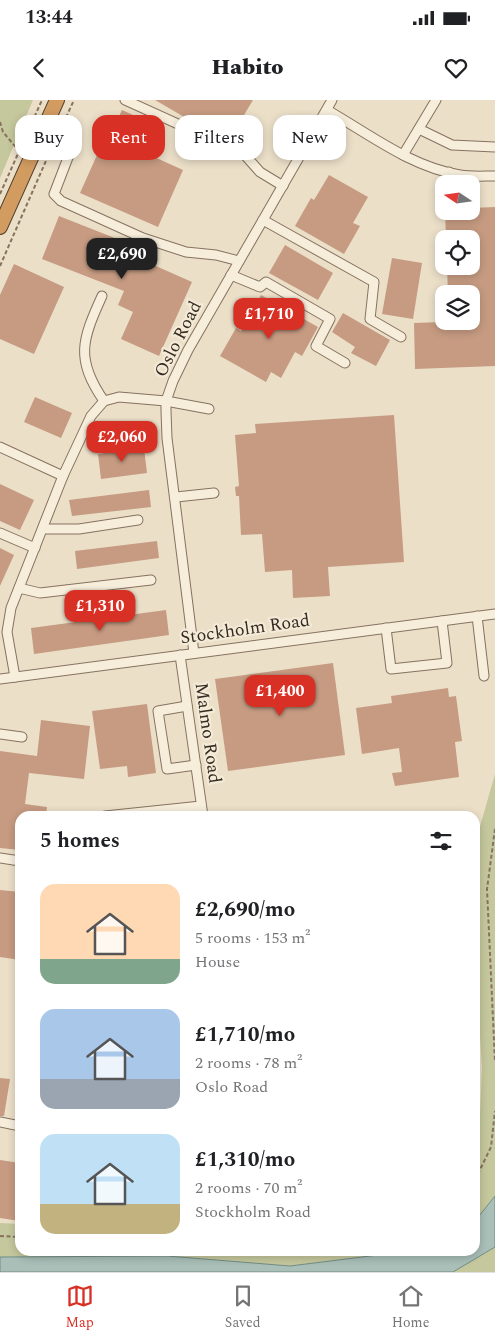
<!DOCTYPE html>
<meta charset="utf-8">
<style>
body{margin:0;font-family:Spectral,serif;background:#f2f2f2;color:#202124;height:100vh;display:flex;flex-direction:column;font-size:19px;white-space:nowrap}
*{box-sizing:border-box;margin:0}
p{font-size:16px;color:#757577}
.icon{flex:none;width:28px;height:28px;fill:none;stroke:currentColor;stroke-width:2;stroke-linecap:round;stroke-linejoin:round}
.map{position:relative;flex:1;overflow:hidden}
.details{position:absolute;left:15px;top:711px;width:465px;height:445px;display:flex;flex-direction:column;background:#fff;border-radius:15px;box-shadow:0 2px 8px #0003}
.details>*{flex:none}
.hud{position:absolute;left:15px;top:15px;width:465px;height:45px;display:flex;gap:10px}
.needle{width:32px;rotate:283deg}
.fabs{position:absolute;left:435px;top:75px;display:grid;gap:10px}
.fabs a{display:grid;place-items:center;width:45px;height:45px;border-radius:10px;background:#fff;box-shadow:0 2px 8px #0003;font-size:25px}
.price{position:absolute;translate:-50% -42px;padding:0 11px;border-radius:10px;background:#d93025;color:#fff;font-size:16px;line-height:32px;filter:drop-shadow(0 1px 2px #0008)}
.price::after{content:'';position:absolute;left:50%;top:30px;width:15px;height:11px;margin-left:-8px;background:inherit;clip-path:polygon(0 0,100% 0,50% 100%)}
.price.on{background:#222;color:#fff}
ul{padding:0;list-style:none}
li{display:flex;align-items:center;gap:15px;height:125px;padding:0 25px}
li span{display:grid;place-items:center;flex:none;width:140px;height:100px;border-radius:15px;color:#555}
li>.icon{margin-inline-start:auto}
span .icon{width:60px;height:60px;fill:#fffc;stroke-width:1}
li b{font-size:21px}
h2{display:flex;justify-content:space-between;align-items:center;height:60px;padding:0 25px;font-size:21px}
.chip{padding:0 18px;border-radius:15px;background:#fff;box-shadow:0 2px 8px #0003;font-size:18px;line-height:45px}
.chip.on{background:#d93025;color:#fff}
.status{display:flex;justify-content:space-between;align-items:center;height:35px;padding:0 25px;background:#fff;direction:ltr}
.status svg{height:14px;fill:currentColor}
header{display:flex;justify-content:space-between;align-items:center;height:65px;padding:0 25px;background:#fff;font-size:22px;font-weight:800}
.dock{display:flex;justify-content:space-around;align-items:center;height:70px;border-top:1px solid #e0e0e0;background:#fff;font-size:14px;color:#757577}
.dock a{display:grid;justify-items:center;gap:2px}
.dock .on{color:#d93025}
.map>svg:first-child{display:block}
.green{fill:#c5c89d}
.water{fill:#a9bfb8;stroke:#708d85}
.building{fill:#c69b82}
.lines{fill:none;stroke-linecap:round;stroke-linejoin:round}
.minor-casing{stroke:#86725f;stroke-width:11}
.highway-casing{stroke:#544132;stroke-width:16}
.path{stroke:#86725f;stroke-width:2;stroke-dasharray:4 2.5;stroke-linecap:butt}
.minor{stroke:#f6eddb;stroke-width:9}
.highway{stroke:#d29c61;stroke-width:14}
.labels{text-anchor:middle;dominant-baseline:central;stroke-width:4.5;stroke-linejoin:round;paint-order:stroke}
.street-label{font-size:18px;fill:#372b21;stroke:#f3ead7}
</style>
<div class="status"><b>13:44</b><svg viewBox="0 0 49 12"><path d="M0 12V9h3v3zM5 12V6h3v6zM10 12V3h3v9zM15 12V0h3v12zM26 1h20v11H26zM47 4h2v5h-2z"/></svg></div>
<header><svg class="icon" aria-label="back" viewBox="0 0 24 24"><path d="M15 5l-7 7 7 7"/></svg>Habito<svg class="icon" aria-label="heart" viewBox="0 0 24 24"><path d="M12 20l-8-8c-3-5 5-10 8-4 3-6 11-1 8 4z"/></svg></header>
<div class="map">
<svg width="495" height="1172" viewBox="0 0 495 1172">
<rect width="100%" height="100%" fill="#ebdfc8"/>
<g class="green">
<polygon points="0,0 33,0 0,78"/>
<polygon points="495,674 495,1096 475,1121 475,1048 479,1038 482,968 475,854 475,744"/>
<polygon points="0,1123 20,1124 20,1151 399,1151 386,1154 290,1166 167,1156 0,1157"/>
<polygon points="495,1147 495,1172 443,1172 477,1158"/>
</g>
<polygon class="water" points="495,1096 495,1147 453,1172 0,1172 0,1157 167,1156 290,1166 386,1154 399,1151 475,1151 475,1121"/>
<g class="building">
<polygon points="155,0 253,0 229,40 210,32"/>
<polygon points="122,10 153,24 141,51 183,70 158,127 80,93 106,35 110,36"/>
<polygon points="329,75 368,97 353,123 360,126 344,154 295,126 311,98 314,100"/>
<polygon points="495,107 495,266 415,269 414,223 471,221 471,194 448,194 447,166 471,166 471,139 446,139 445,111 471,111 471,108"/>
<polygon points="59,116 135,146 131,155 192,182 159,256 121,239 133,212 118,205 124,191 42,159"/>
<polygon points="285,145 333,173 318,200 269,173"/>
<polygon points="392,158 422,163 413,219 382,214"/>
<polygon points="14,164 64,187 34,254 0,239 0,195"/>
<polygon points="261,195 318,227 302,256 295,252 281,278 271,272 266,282 220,256 236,228 241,231"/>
<polygon points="343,213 390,240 376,266 351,253 355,247 332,232"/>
<polygon points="35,297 72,313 61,338 24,322"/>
<polygon points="394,315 404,462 328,467 330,496 293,498 292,470 265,472 262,434 241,435 239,396 236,396 235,387 239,386 235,335 256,333 255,324"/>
<polygon points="144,348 147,373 101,379 98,354"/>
<polygon points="0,384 34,400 20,430 0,421"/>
<polygon points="149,390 151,407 72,416 69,400"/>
<polygon points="157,441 159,458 77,469 75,451"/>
<polygon points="0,448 14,455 0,486"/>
<polygon points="166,510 169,535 34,554 31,528"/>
<polygon points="333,563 345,655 228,671 215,579"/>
<polygon points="448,588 449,597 456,596 462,641 455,642 459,677 395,686 392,673 402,672 399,648 362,654 356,608 392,603 391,596"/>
<polygon points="147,604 156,673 128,677 127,666 100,669 92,611"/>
<polygon points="41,620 90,626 84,679 29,673 25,704 47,707 46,716 20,716 20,750 0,748 0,651 37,656"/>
<polygon points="0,790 20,792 20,860 0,857"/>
<polygon points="0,978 10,979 4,1016 0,1016"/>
<polygon points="0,1060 20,1063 20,1121 0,1118"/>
</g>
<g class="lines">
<defs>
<g id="minor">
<polyline points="125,0 244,54 260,72 283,86"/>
<path d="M327,10C369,34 411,67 460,75C471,77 484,76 495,76"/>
<polyline points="419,29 452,45 495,47"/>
<polyline points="69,55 54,94 61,101 143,138 186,152 216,155 239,161"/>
<polyline points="403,55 436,0"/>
<polyline points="448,84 449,72"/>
<polyline points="263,120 374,182 370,219 401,237"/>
<polyline points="231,175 260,187 266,182 330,219 316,246 345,263"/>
<path d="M102,196C82,240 75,259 104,301"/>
<polyline points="0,347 63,376"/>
<polyline points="176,397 214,393"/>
<polyline points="43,429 79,429 138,420"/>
<polyline points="0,433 35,448"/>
<polyline points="19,488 40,493 151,480"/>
<polyline points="477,516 484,576"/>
<polyline points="386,528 391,569 447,563 442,521"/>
<polyline points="194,553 167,338 166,311 166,301 173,281 188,250 332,0"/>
<polyline points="180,555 203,716"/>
<polyline points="15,577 7,532 11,508 63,376 91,316 104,301 119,297 166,301 209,309"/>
<polyline points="0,579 495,514"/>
<polyline points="187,606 158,611 167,669 196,665"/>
<polyline points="0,634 22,637"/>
<polyline points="105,716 201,706"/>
<polyline points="0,758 20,761"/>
<polyline points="0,1022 20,1026"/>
</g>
<polyline id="highway" points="0,127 57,0"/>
</defs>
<use href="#minor" class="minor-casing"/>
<use href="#highway" class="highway-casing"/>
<g class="path">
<polyline points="0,22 3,32 19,51"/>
<polyline points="0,94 42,0"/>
<polyline points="0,166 45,63 74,0"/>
<polyline points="495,729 487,789 495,962"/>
<polyline points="475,1080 491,1047 495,1011"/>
<polyline points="0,1136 20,1137"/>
</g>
<use href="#minor" class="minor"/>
<use href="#highway" class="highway"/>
</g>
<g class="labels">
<g class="street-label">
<text transform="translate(178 239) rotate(-63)">Oslo Road</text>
<text transform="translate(245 529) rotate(-8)">Stockholm Road</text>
<text transform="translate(208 633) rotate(82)">Malmo Road</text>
</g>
</g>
</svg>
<div class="fabs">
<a><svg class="needle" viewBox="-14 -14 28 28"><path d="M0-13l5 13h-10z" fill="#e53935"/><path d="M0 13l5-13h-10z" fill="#757577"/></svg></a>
<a><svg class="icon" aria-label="locate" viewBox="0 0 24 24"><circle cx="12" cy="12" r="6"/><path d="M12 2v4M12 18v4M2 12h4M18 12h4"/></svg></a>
<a><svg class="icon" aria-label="layers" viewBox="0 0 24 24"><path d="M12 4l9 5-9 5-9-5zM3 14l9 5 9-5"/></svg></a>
</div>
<b class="price on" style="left:122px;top:180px">£2,690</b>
<b class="price" style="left:269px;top:240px">£1,710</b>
<b class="price" style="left:122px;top:363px">£2,060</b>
<b class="price" style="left:100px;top:532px">£1,310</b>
<b class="price" style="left:280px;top:617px">£1,400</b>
<div class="hud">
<a class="chip">Buy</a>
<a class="chip on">Rent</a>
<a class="chip">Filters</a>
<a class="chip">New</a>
</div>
<section class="details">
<h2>5 homes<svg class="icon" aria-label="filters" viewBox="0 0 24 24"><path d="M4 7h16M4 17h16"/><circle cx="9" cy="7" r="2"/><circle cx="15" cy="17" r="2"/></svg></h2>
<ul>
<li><span style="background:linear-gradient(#ffd9b3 75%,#7fa58c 0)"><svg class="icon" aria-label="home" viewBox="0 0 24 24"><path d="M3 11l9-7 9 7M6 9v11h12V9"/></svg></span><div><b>£2,690/mo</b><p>5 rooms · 153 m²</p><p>House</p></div></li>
<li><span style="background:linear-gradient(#a9c7e8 70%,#9aa5b1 0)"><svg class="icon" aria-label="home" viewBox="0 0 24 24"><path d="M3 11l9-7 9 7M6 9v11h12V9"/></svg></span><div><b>£1,710/mo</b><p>2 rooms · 78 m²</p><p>Oslo Road</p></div></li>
<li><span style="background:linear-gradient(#bfe0f5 70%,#c2b280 0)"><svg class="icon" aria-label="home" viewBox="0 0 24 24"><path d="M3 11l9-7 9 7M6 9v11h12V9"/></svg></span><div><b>£1,310/mo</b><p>2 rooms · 70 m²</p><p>Stockholm Road</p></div></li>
</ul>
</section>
</div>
<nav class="dock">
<a class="on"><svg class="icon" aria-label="map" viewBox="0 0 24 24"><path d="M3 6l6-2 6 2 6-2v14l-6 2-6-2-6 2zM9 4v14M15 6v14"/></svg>Map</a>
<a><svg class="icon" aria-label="saved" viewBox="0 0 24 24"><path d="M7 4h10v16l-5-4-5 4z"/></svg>Saved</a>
<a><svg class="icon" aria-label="home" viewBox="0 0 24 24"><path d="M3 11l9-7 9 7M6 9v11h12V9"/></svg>Home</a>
</nav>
